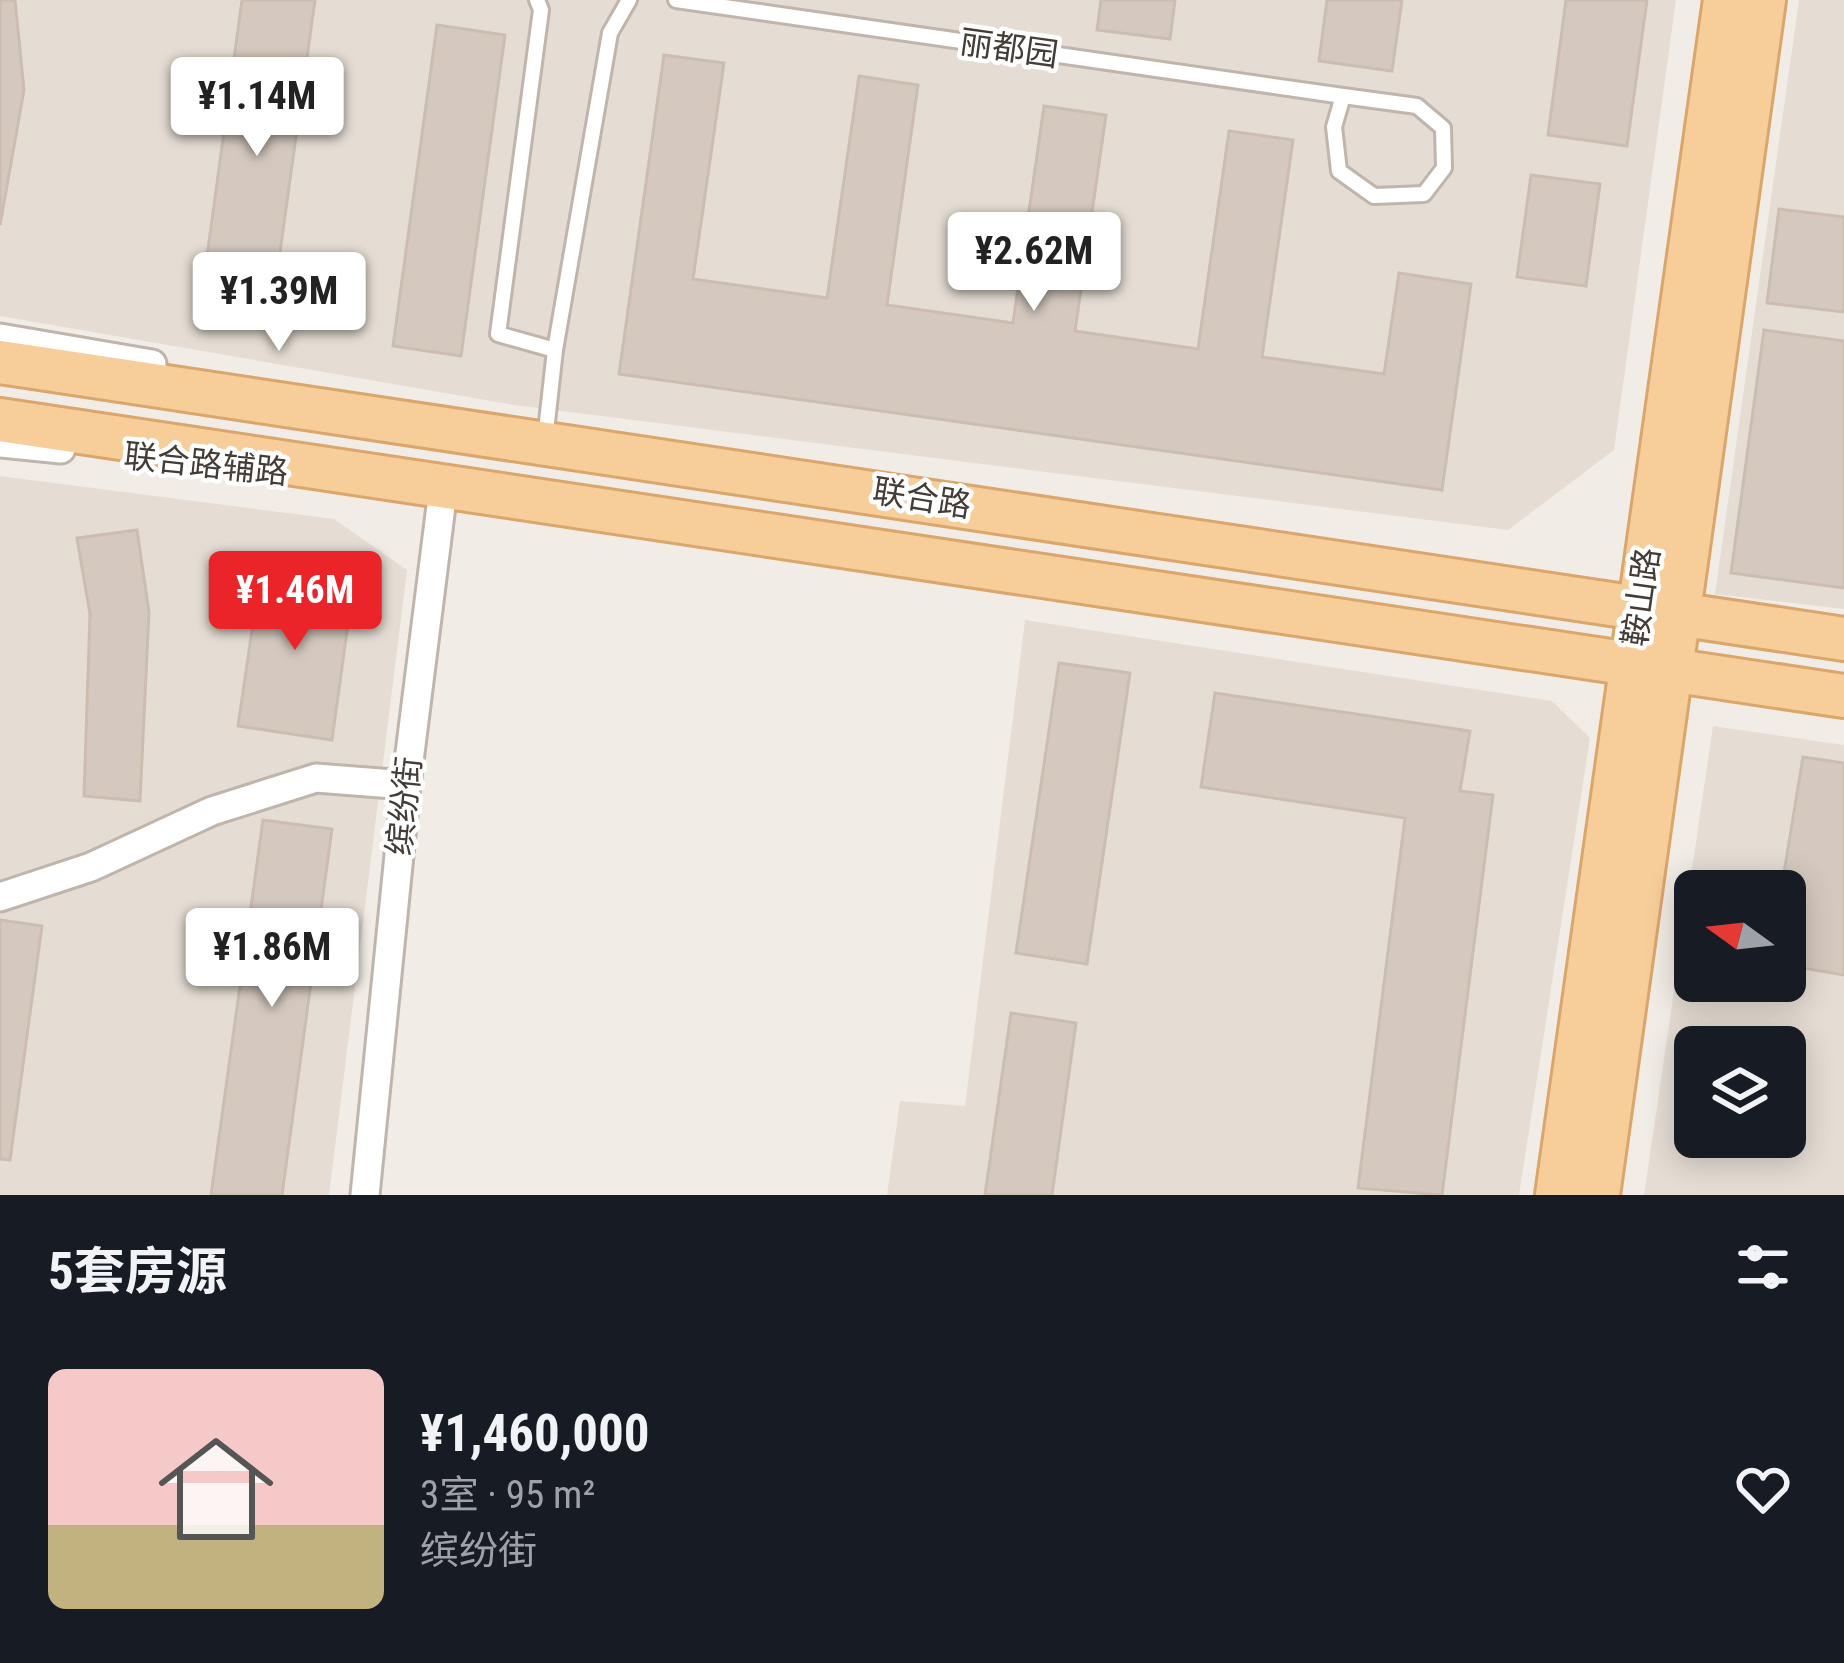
<!DOCTYPE html>
<html lang="zh">
<meta charset="utf-8">
<style>
body{margin:0;font-family:"Roboto Condensed","Noto Sans SC",sans-serif;background:#20242c;color:#f1f3f6;height:100vh;display:flex;flex-direction:column;font-size:45px;white-space:nowrap}
*{box-sizing:border-box;margin:0}
p{font-size:39px;color:#9ea1a6}
.icon{flex:none;width:66px;height:66px;fill:none;stroke:currentColor;stroke-width:2;stroke-linecap:round;stroke-linejoin:round}
.map{position:relative;height:1195px;overflow:hidden}
.sheet{display:flex;flex-direction:column;background:#171b24;flex:1}
.sheet>*{flex:none}
.needle{width:78px;rotate:285deg}
.tools{position:absolute;left:1674px;top:870px;display:grid;gap:24px}
.tools a{display:grid;place-items:center;width:132px;height:132px;border-radius:18px;background:#171b24;box-shadow:0 6px 30px #0003;font-size:60px}
.price{position:absolute;translate:-50% -102px;padding:0 27px;border-radius:12px;background:#fff;color:#222;font-size:39px;line-height:78px;filter:drop-shadow(0 3px 6px #0008)}
.price::after{content:'';position:absolute;left:50%;top:72px;width:36px;height:27px;margin-left:-18px;background:inherit;clip-path:polygon(0 0,100% 0,50% 100%)}
.price.current{background:#ea2428;color:#fff}
ul{padding:0;list-style:none}
li{display:flex;align-items:center;gap:36px;height:300px;padding:0 48px}
li+li{border-top:3px solid #363941}
li span{display:grid;place-items:center;flex:none;width:336px;height:240px;border-radius:18px;color:#555}
li>.icon{margin-inline-start:auto}
span .icon{width:144px;height:144px;fill:#fffc;stroke-width:1}
li b{font-size:51px}
h2{display:flex;justify-content:space-between;align-items:center;height:144px;padding:0 48px;font-size:51px}
.map>svg:first-child{display:block}
.residential{fill:#e5ddd4;fill-rule:evenodd}
.building{fill:#d5c9bf;stroke:#ccbdb0;stroke-width:3}
.lines{fill:none;stroke-linecap:round;stroke-linejoin:round}
.service-casing{stroke:#bfb5ac;stroke-width:20}
.minor-casing{stroke:#bfb5ac;stroke-width:33}
.primary-casing{stroke:#daa66b;stroke-width:48}
.service{stroke:#fff;stroke-width:14}
.minor{stroke:#fff;stroke-width:27}
.primary{stroke:#f7cd9a;stroke-width:42}
.labels{text-anchor:middle;dominant-baseline:central;stroke-width:9;stroke-linejoin:round;paint-order:stroke}
.street-label{font-size:33px;fill:#443c36;stroke:#fff}
</style>
<div class="map">
<svg width="1844" height="1195" viewBox="0 0 1844 1195">
<rect width="100%" height="100%" fill="#f2ece6"/>
<g class="residential">
<polygon points="0,0 1676,0 1614,450 1508,530 514,405 0,316"/>
<polygon points="1799,0 1844,0 1844,609 1715,594"/>
<polygon points="0,476 334,519 407,570 329,1195 0,1195"/>
<polygon points="1025,620 1552,701 1590,738 1519,1195 887,1195 900,1101 965,1106"/>
<path d="M1713,726L1844,745V1195H1644ZM1695,891H1785V981H1695ZM1695,1047H1785V1137H1695Z"/>
</g>
<g class="building">
<polygon points="0,0 15,0 24,90 0,225"/>
<polygon points="242,0 315,0 270,324 199,315"/>
<polygon points="1101,0 1175,0 1170,39 1097,30"/>
<polygon points="1327,0 1402,0 1392,71 1319,61"/>
<polygon points="1566,0 1647,0 1627,146 1548,135"/>
<polygon points="437,25 505,35 461,356 393,346"/>
<polygon points="664,55 724,63 693,279 827,298 859,76 918,85 887,305 1013,323 1044,106 1106,115 1075,331 1198,349 1229,131 1293,140 1262,357 1384,374 1399,273 1471,284 1442,490 619,374"/>
<polygon points="1531,175 1600,184 1586,286 1517,277"/>
<polygon points="1779,209 1844,217 1844,312 1767,303"/>
<polygon points="1764,330 1844,341 1844,588 1731,573"/>
<polygon points="137,530 149,612 140,801 84,796 90,614 77,538"/>
<polygon points="262,562 308,568 342,587 348,624 332,740 238,726"/>
<polygon points="1059,663 1130,673 1087,964 1016,953"/>
<polygon points="1215,693 1470,731 1460,791 1493,795 1442,1195 1358,1188 1405,818 1201,787"/>
<polygon points="1803,757 1844,763 1844,975 1785,965 1781,891"/>
<polygon points="263,820 332,829 282,1195 211,1195"/>
<polygon points="0,920 42,926 10,1160 0,1159"/>
<polygon points="1011,1013 1076,1023 1052,1195 985,1195"/>
</g>
<g class="lines">
<defs>
<g id="service">
<polyline points="537,0 541,10 498,334 555,350"/>
<polyline points="676,0 1343,96 1417,106 1443,128 1444,168 1424,194 1374,196 1339,171 1334,127 1343,96"/>
<polyline points="545,440 555,350 610,33 629,0"/>
</g>
<g id="minor">
<polyline points="0,338 152,364"/>
<polyline points="0,443 61,449"/>
<polyline points="0,897 91,867 212,811 316,778 406,785"/>
<polyline points="365,1195 406,785 443,490"/>
</g>
<g id="primary">
<polyline points="0,362 1844,639"/>
<polyline points="0,420 1844,696"/>
<polyline points="1557,1195 1725,0"/>
<polyline points="1598,1195 1764,0"/>
</g>
</defs>
<use href="#service" class="service-casing"/>
<use href="#minor" class="minor-casing"/>
<use href="#primary" class="primary-casing"/>
<use href="#service" class="service"/>
<use href="#minor" class="minor"/>
<use href="#primary" class="primary"/>
</g>
<g class="labels">
<g class="street-label">
<text transform="translate(1009 48) rotate(8)">丽都园</text>
<text transform="translate(206 464) rotate(6)">联合路辅路</text>
<text transform="translate(922 498) rotate(9)">联合路</text>
<text transform="translate(1641 597) rotate(-82)">鞍山路</text>
<text transform="translate(404 806) rotate(-84)">缤纷街</text>
</g>
</g>
</svg>
<div class="tools">
<a><svg class="needle" viewBox="-14 -14 28 28"><path d="M0-13l5 13h-10z" fill="#e53935"/><path d="M0 13l5-13h-10z" fill="#9ea1a6"/></svg></a>
<a><svg class="icon" aria-label="layers" viewBox="0 0 24 24"><path d="M12 4l9 5-9 5-9-5zM3 14l9 5 9-5"/></svg></a>
</div>
<b class="price" style="left:257px;top:159px">¥1.14M</b>
<b class="price" style="left:1034px;top:314px">¥2.62M</b>
<b class="price" style="left:279px;top:354px">¥1.39M</b>
<b class="price current" style="left:295px;top:653px">¥1.46M</b>
<b class="price" style="left:272px;top:1010px">¥1.86M</b>
</div>
<section class="sheet">
<h2>5套房源<svg class="icon" aria-label="filters" viewBox="0 0 24 24"><path d="M4 7h16M4 17h16"/><circle cx="9" cy="7" r="2"/><circle cx="15" cy="17" r="2"/></svg></h2>
<ul>
<li><span style="background:linear-gradient(#f6c9c9 65%,#c2b280 0)"><svg class="icon" aria-label="home" viewBox="0 0 24 24"><path d="M3 11l9-7 9 7M6 9v11h12V9"/></svg></span><div><b>¥1,460,000</b><p>3室 · 95 m²</p><p>缤纷街</p></div><svg class="icon" aria-label="heart" viewBox="0 0 24 24"><path d="M12 20l-8-8c-3-5 5-10 8-4 3-6 11-1 8 4z"/></svg></li>
</ul>
</section>
